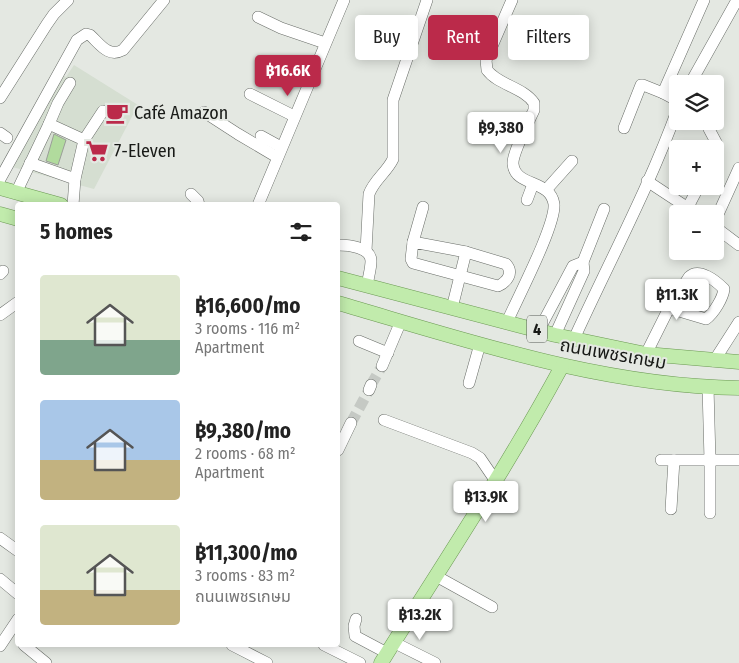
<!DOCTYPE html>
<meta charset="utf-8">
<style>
body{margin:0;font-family:"Fira Sans Condensed","Noto Sans Thai",sans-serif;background:#f2f2f2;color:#222;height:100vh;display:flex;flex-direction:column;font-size:19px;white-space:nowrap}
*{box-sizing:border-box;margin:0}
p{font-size:16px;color:#767676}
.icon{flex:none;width:28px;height:28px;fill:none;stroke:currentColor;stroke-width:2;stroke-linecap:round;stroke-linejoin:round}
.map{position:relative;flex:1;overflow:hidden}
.details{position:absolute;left:15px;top:202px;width:325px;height:445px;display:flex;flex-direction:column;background:#fff;border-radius:5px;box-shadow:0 2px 12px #0003}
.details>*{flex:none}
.hud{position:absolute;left:355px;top:15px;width:309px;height:45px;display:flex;gap:10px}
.controls{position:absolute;left:669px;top:75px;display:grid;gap:10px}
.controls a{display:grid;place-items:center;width:55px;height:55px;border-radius:5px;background:#fff;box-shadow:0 2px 12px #0003;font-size:25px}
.price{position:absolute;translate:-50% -42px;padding:0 11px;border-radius:5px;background:#fff;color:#222;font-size:16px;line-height:32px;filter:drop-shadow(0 1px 2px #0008)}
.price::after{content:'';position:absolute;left:50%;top:30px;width:15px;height:11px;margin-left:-8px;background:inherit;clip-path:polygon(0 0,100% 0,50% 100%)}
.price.active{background:#bb2a4a;color:#fff}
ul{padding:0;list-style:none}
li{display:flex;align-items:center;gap:15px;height:125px;padding:0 25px}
li span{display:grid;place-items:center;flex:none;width:140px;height:100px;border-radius:5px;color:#555}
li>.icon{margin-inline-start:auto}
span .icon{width:60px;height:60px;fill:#fffc;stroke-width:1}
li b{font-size:21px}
h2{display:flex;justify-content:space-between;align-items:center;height:60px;padding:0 25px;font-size:21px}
.tag{padding:0 18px;border-radius:5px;background:#fff;box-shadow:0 2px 12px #0003;font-size:18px;line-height:45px}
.tag.active{background:#bb2a4a;color:#fff}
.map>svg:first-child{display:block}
.built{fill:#d5ded1}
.building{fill:#b1db9d;stroke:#9a9e98}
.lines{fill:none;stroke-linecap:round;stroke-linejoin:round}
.minor-tunnel{stroke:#c5c9c4;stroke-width:11;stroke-dasharray:11 5.5;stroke-linecap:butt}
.minor-casing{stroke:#696d68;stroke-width:12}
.major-casing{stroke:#6b9953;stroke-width:15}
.minor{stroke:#fff;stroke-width:11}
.major{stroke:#c1ebac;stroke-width:14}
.labels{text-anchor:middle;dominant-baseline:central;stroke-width:4;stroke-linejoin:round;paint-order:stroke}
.shield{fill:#e4e8e2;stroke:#555854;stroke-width:1}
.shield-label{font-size:16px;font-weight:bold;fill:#181a17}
.poi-label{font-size:18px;fill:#181a17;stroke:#e4e8e2;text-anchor:start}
.street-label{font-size:18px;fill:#181a17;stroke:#e4e8e2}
</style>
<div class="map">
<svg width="739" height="663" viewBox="0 0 739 663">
<rect width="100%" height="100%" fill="#e4e8e2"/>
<polygon class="built" points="74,65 138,105 94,189 5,165 58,72 66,77"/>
<polygon class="building" points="54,134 66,140 58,165 46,161"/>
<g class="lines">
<g class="minor-tunnel">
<polyline points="371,385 382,366"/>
<polyline points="351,423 369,390"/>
</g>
<defs>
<g id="minor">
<polyline points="258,17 281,28 325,43"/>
<polyline points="690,84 737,0"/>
<polyline points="250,94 294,116"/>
<polyline points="0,98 47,24 54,14 68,0"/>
<polyline points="678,101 663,93 704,0"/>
<polyline points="204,112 238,134 277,157"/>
<polyline points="711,121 709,129 717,144 715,153"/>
<polyline points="49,124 58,103 70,83"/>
<polyline points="624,128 641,85 643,85 663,93"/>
<polyline points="0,133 7,138"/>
<polyline points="261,136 281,147"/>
<polyline points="84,140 103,111"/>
<polyline points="30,163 75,179"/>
<path d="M0,179L77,40L86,34L90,35C100,44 108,58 123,50L164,0"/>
<polyline points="647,181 691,210"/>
<polyline points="546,190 572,161"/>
<polyline points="16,193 49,124 84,140 75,179 73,205"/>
<polyline points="191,194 198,201 199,205"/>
<polyline points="527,200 533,184"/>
<polyline points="258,205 344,0"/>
<polyline points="695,213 689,205 699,186"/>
<polyline points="715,221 739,168"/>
<polyline points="715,227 739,245"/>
<path d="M413,242L466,252L506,264C514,273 507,282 498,286L413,263L411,259Z"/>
<polyline points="413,242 423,207"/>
<path d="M338,245C348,245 371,247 371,261C371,269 368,278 367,286"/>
<path d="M366,251L369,194C374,180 387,172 393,159V100L427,0"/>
<polyline points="583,262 604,209"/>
<polyline points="0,274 3,271"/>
<polyline points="452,308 466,252"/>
<polyline points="0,315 18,302"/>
<path d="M507,322C517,299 556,225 554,204C550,179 515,187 513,164C512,154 529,121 534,110V103C523,87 498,85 487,70L486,60L512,0"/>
<polyline points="539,330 573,266 583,262 584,271 555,335"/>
<path d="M574,339C609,262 649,188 678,108"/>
<polyline points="359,341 388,353"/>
<path d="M646,354L669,308L689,277C699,267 716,281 724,289C723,298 714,313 706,319L669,308"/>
<polyline points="714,361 739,322"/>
<polyline points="382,366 401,321"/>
<polyline points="469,383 480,344"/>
<polyline points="708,387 710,460 739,460"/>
<polyline points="369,390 371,385"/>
<polyline points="384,420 472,453 480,458 495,480"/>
<polyline points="338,450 351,423"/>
<polyline points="661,460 710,460 710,513"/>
<polyline points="671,509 674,460"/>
<polyline points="0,538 18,551"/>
<polyline points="436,576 492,607"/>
<polyline points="0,579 18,594"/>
<polyline points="356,619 354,626 355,636 387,653"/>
<polyline points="393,642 435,663"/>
<polyline points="24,645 46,663"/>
<polyline points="232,645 267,663"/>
<polyline points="324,645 360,663"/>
<polyline points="0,646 18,619"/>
</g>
<g id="major">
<polyline points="0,188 61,205"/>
<polyline points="0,214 18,219"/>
<polyline points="338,278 555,335 646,354 739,362"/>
<path d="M338,303C469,341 601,386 739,388"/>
<path d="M381,663C442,565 507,468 562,366"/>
</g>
</defs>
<use href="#minor" class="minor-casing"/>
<use href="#major" class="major-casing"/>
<use href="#minor" class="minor"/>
<use href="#major" class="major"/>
</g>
<defs>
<symbol id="cafe-bare" viewBox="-9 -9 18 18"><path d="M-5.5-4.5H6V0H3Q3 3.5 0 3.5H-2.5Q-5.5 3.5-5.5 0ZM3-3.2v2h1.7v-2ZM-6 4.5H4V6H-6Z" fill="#bb2a4a" stroke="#e4e8e2" stroke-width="2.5" paint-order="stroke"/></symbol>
<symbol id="supermarket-bare" viewBox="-9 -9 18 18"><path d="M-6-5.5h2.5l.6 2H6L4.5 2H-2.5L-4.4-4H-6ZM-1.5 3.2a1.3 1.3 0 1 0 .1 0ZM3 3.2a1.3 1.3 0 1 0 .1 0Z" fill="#bb2a4a" stroke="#e4e8e2" stroke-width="2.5" paint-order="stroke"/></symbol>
</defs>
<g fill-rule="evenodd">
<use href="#cafe-bare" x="101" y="97" width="32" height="32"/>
<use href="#supermarket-bare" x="81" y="135" width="32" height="32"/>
</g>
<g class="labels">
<rect class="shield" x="527" y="315.5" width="20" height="27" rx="4"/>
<g class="shield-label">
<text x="537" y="329">4</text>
</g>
<g class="poi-label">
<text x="134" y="113">Café Amazon</text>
<text x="114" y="151">7-Eleven</text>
</g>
<g class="street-label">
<text transform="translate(613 354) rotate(10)">ถนนเพชรเกษม</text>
</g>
</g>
</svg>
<div class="controls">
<a><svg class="icon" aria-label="layers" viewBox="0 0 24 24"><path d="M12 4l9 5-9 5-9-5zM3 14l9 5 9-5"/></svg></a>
<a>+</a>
<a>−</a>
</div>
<b class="price active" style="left:288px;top:97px">฿16.6K</b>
<b class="price" style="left:501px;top:154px">฿9,380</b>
<b class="price" style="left:677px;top:321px">฿11.3K</b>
<b class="price" style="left:486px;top:523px">฿13.9K</b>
<b class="price" style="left:420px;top:641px">฿13.2K</b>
<div class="hud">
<a class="tag">Buy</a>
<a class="tag active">Rent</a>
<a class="tag">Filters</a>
</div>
<section class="details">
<h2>5 homes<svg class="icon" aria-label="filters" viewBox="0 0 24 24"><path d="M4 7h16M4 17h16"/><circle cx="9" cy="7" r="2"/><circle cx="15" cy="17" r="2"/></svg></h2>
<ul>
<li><span style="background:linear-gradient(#dfe7d0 65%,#7fa58c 0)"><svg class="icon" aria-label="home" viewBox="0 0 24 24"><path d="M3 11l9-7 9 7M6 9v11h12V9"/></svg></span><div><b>฿16,600/mo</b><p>3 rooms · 116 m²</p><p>Apartment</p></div></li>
<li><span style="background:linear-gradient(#a9c7e8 60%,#c2b280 0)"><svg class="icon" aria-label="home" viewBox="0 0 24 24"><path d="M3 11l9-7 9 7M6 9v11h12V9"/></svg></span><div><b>฿9,380/mo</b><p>2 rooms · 68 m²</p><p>Apartment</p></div></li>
<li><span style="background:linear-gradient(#dfe7d0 65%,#c2b280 0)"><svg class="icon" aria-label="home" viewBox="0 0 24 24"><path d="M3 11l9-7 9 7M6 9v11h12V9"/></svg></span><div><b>฿11,300/mo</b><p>3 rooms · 83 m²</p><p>ถนนเพชรเกษม</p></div></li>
</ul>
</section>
</div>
